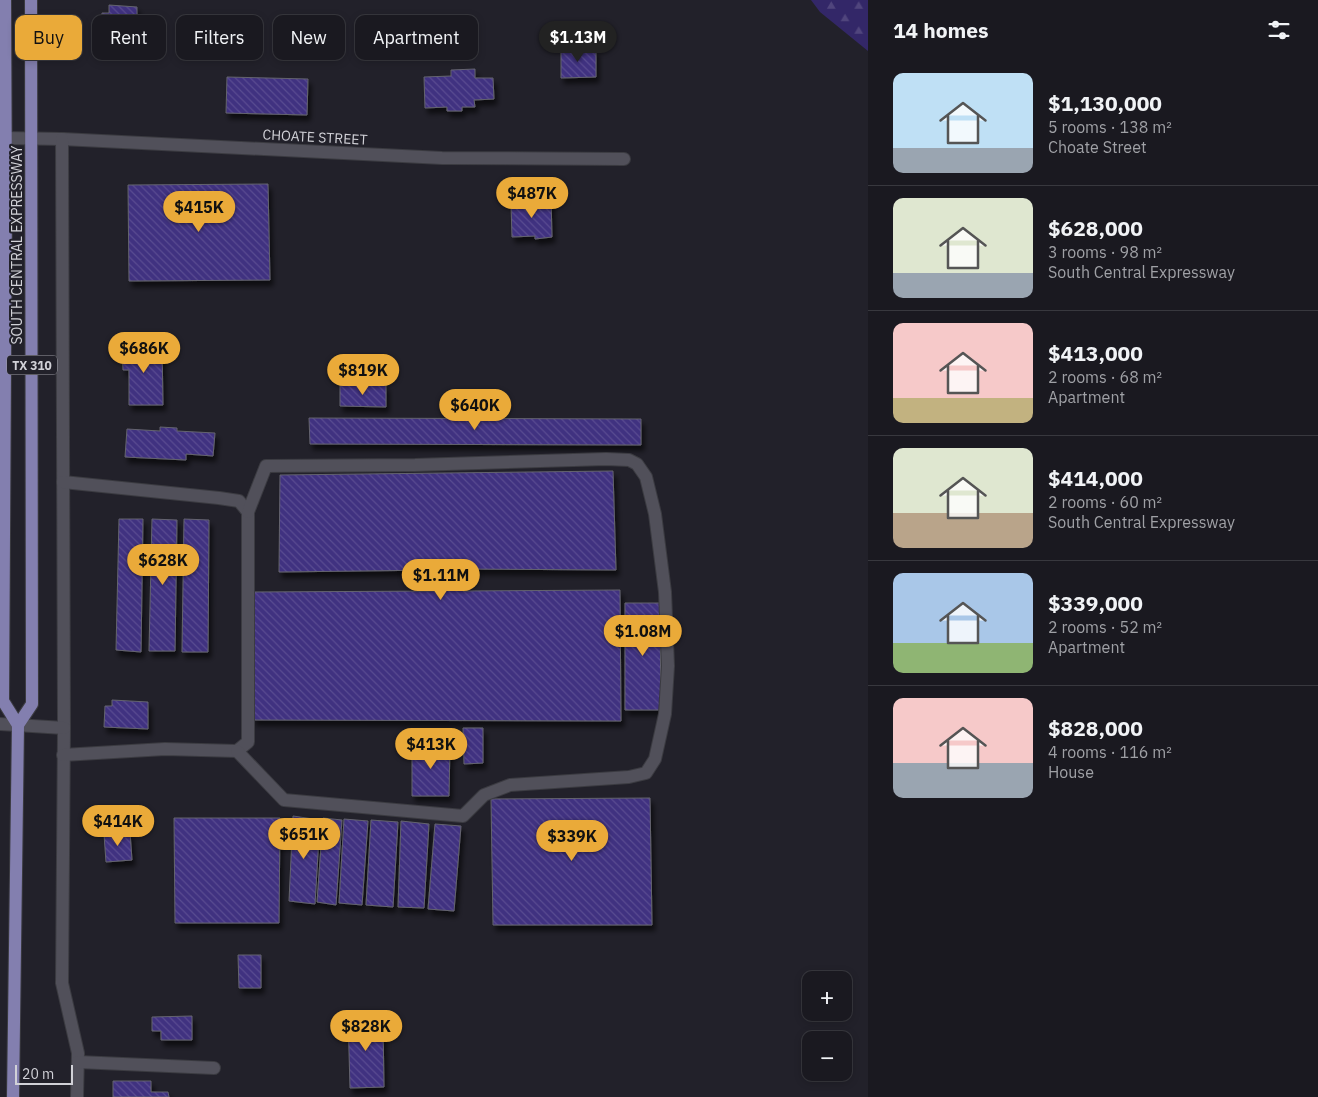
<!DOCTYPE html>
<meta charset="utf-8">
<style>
body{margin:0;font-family:"IBM Plex Sans",sans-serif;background:#232229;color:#f1f3f6;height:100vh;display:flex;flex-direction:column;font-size:19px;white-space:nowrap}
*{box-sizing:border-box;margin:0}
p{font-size:16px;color:#9fa0a5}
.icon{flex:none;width:28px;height:28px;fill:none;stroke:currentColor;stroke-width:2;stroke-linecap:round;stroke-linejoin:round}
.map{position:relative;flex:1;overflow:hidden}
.drawer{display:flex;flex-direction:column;background:#1a1920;width:450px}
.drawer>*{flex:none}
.guide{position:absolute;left:15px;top:15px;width:475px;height:45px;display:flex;gap:10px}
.tools{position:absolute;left:802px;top:971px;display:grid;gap:10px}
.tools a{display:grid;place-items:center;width:50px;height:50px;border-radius:10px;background:#1a1920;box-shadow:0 2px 8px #0003,0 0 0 1px #38383e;font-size:25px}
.scale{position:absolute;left:15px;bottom:12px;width:58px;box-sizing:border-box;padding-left:5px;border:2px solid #d1d1d7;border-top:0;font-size:14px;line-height:18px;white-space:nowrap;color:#d1d1d7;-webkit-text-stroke:4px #22212a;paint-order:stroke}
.price{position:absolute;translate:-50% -42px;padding:0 11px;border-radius:18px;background:#eaaa39;color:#111;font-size:16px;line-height:32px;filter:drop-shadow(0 1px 2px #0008)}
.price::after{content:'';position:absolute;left:50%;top:30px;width:15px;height:11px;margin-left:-8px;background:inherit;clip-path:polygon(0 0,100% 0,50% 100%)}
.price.current{background:#222;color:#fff}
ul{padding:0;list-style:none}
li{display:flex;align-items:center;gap:15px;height:125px;padding:0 25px}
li+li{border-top:1px solid #38383e}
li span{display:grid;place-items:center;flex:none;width:140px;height:100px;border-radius:10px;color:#555}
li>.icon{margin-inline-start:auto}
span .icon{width:60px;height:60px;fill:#fffc;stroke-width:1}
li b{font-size:21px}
h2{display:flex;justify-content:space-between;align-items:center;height:60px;padding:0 25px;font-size:21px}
.chip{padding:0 18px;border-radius:10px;background:#1a1920;box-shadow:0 2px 8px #0003,0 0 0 1px #38383e;font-size:18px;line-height:45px}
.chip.current{background:#eaaa39;color:#111}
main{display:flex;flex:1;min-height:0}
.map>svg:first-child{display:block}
.forest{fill:url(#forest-firs)}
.building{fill:url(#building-back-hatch);stroke:#64646e;filter:url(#shadow)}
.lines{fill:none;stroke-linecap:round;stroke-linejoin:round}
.minor-casing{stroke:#3b3b41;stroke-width:14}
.major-casing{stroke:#3b3b41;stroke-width:14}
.minor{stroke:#51505a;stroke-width:12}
.major{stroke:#837faf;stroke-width:12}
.labels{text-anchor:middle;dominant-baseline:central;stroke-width:4;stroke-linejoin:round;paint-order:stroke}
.shield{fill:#22212a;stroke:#9c9ca3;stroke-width:1}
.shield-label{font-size:12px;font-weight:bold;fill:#d1d1d7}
.street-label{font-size:14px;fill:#d1d1d7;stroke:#22212a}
</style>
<main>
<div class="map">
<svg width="868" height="1097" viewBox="0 0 868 1097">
<defs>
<pattern id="forest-firs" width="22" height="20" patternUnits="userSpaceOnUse" patternTransform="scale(1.25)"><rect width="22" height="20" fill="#332768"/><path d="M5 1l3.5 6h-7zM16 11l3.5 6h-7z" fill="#50457d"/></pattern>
<pattern id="building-back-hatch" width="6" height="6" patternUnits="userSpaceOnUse" patternTransform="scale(1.25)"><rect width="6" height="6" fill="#3f3080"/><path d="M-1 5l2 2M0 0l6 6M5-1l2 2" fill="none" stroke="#5a4d91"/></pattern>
<filter id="shadow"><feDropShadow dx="3" dy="5.5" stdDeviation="2.5" flood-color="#0009"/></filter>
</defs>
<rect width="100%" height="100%" fill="#22212a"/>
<polygon class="forest" points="811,0 868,0 868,51 820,12"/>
<g class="building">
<polygon points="109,5 137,7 137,21 127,21 126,31 109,31 109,23 101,23 102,13 109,13"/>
<polygon points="572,43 572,50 596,50 596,77 561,78 561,49 563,50 563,44"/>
<polygon points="475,69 475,78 493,78 494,99 474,100 475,107 462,107 462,111 447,111 447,107 425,108 424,77 451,76 451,70"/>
<polygon points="227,77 308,79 307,115 226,113"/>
<polygon points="268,184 270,280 129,281 128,185"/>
<polygon points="537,198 551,198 552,237 535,239 535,236 512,237 511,204 537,203"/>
<polygon points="122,345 162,345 163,405 129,405 129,370 123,370"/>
<polygon points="340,385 386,385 386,407 340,406"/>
<polygon points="309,418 641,419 641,445 310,444"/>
<polygon points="160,427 177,428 177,431 215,433 213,456 186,454 186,460 125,457 127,429 160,431"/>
<polygon points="613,471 616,570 462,569 463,591 620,590 621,721 253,720 252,592 439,591 439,570 279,572 280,475"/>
<polygon points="119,519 143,519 141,652 116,650"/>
<polygon points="152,519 177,520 175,651 149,651"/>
<polygon points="184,519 209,520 208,652 182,652"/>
<polygon points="625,603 660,603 661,710 625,710"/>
<polygon points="112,700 148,702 148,729 104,727 105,706 112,706"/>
<polygon points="463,728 483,728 483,763 464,764"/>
<polygon points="412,744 450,744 449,796 412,796"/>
<polygon points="650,798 652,925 493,925 491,799"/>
<polygon points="293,816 320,820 315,904 289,901"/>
<polygon points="174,818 280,818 279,923 175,923"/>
<polygon points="323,818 342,820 336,905 317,902"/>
<polygon points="344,819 368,821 362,905 339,903"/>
<polygon points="371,820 398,822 393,907 366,905"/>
<polygon points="401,821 429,824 424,908 398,907"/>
<polygon points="435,824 461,826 454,911 428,909"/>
<polygon points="130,832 132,860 106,862 104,834"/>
<polygon points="238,955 261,955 261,988 239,988"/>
<polygon points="370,1014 370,1023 383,1023 384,1087 350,1088 348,1015"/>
<polygon points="192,1016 192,1040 161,1040 161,1031 152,1031 152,1017"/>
<polygon points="113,1081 151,1081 151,1092 168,1092 169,1097 113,1097"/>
</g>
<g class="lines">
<defs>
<g id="minor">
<polyline points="0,139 5,138 62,139 442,158 624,159"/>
<polyline points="62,139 64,728 62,983 78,1053 77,1097"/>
<polyline points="63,482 219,498 239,501 248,512 248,742 237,751 165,749 63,755"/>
<polyline points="0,724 64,728"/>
<polyline points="237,751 284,800 463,816 484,795 510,785 629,777 646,773 655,759 665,714 668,666 665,592 655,514 646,477 637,464 629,460 606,459 415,465 266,466 248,512"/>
<polyline points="78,1062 214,1068"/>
</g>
<g id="major">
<polyline points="5,0 6,202 3,701 18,725"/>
<polyline points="13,1097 18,725 32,704 31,0"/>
</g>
</defs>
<use href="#minor" class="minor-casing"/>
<use href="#major" class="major-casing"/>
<use href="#minor" class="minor"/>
<use href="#major" class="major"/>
</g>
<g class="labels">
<rect class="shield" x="7" y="355.5" width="50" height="19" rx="4"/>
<g class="shield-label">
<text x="32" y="365">TX 310</text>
</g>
<g class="street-label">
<text transform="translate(315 137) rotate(3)">CHOATE STREET</text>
<text transform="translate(17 245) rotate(-90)">SOUTH CENTRAL EXPRESSWAY</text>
</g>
</g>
</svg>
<div class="tools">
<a>+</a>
<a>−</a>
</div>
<div class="scale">20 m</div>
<b class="price current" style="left:578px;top:63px">$1.13M</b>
<b class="price" style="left:532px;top:219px">$487K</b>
<b class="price" style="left:199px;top:233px">$415K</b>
<b class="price" style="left:144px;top:374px">$686K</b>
<b class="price" style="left:363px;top:396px">$819K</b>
<b class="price" style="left:475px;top:431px">$640K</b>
<b class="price" style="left:163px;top:586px">$628K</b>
<b class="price" style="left:441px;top:601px">$1.11M</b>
<b class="price" style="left:643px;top:657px">$1.08M</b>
<b class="price" style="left:431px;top:770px">$413K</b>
<b class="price" style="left:118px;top:847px">$414K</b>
<b class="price" style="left:304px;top:860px">$651K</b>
<b class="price" style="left:572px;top:862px">$339K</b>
<b class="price" style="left:366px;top:1052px">$828K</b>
<div class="guide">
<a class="chip current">Buy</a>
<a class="chip">Rent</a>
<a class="chip">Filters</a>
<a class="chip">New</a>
<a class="chip">Apartment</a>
</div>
</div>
<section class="drawer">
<h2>14 homes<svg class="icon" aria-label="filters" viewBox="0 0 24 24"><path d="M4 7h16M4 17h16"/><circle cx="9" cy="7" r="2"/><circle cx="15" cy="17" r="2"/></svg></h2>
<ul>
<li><span style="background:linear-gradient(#bfe0f5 75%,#9aa5b1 0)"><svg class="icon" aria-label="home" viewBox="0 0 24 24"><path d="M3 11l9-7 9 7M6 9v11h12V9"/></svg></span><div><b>$1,130,000</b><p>5 rooms · 138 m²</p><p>Choate Street</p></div></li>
<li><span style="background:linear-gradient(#dfe7d0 75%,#9aa5b1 0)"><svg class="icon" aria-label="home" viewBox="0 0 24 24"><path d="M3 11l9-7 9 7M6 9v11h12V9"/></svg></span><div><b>$628,000</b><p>3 rooms · 98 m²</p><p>South Central Expressway</p></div></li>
<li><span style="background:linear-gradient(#f6c9c9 75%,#c2b280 0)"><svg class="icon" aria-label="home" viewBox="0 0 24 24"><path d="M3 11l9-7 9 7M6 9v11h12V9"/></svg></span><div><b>$413,000</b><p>2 rooms · 68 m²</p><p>Apartment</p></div></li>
<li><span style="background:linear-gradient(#dfe7d0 65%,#b9a48a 0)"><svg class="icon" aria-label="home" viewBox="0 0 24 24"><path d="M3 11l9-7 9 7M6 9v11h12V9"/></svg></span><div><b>$414,000</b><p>2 rooms · 60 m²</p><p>South Central Expressway</p></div></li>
<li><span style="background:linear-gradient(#a9c7e8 70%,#8fb573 0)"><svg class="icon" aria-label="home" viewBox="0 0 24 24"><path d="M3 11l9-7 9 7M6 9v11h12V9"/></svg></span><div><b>$339,000</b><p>2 rooms · 52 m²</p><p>Apartment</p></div></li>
<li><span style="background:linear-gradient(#f6c9c9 65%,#9aa5b1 0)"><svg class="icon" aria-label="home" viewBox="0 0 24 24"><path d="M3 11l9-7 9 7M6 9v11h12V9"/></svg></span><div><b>$828,000</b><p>4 rooms · 116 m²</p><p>House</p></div></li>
</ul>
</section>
</main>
